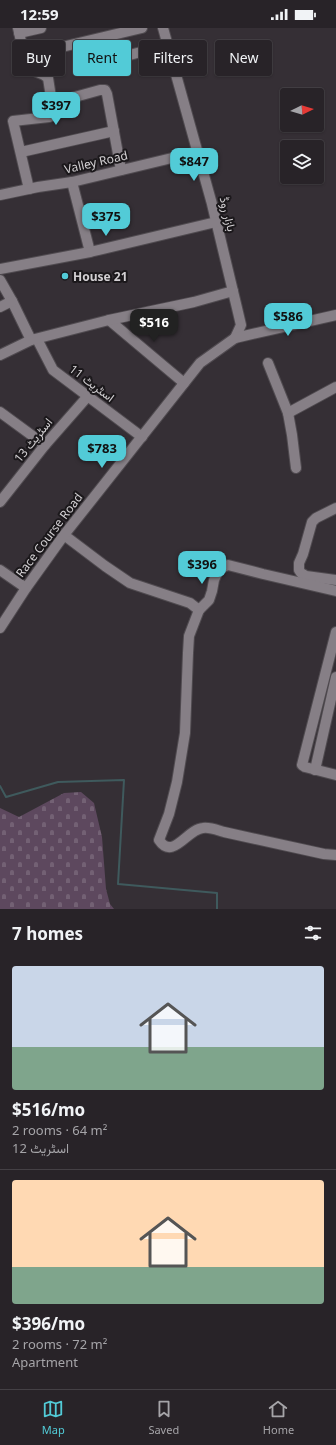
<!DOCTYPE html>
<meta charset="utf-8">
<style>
body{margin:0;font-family:"Noto Sans",Vazirmatn,sans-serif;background:#302b30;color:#f1f3f6;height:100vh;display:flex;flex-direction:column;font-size:15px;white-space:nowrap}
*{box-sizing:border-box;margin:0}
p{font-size:13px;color:#a5a4a8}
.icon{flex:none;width:22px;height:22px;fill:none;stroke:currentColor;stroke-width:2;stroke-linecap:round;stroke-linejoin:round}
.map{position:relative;height:881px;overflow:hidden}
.details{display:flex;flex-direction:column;background:#282328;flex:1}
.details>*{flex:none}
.hud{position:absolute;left:12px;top:12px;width:312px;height:36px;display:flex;gap:8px}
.needle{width:26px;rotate:85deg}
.controls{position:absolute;left:280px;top:60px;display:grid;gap:8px}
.controls a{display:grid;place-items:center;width:44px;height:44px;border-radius:4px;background:#282328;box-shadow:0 1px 3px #0004,0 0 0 1px #444045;font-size:20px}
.price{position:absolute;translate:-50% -34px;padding:0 9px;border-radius:8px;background:#52cbd7;color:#111;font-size:13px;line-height:26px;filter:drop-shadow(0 1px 2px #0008)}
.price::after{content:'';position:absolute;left:50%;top:24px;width:12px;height:9px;margin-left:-6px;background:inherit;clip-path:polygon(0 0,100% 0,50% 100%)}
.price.current{background:#222;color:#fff}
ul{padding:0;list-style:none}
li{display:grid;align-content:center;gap:8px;height:212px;padding:0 12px}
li+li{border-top:1px solid #444045}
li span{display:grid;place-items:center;height:124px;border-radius:4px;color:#555}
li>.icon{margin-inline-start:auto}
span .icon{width:72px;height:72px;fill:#fffc;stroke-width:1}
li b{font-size:17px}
h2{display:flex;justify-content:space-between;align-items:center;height:48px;padding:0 12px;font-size:17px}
.pill{padding:0 14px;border-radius:4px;background:#282328;box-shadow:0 1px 3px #0004,0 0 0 1px #444045;font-size:14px;line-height:36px}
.pill.current{background:#52cbd7;color:#111}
.status{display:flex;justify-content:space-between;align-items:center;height:28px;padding:0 20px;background:#282328;direction:ltr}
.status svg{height:11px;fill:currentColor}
.tab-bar{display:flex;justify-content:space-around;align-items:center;height:56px;border-top:1px solid #444045;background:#282328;font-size:11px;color:#a5a4a8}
.tab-bar a{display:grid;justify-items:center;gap:2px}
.tab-bar .current{color:#52cbd7}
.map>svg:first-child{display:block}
.cemetery{fill:url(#cemetery-stones)}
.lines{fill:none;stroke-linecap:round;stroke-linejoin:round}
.stream{stroke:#3f5a5d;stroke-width:2}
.minor-casing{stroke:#504b50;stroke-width:12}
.minor{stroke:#867f86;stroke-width:10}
.poi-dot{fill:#52cbd7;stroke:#1b181b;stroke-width:1.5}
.labels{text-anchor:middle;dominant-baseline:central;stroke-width:4;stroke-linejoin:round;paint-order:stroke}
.street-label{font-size:12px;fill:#d3d0d3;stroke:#1b181b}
.poi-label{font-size:12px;font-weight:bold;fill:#d3d0d3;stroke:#1b181b;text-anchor:start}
</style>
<div class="status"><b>12:59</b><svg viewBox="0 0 49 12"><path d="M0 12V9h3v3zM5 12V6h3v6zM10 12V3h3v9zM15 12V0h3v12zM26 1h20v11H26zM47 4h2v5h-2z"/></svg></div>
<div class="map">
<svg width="336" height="881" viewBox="0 0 336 881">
<defs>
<pattern id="cemetery-stones" width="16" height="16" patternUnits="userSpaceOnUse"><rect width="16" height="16" fill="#5d485e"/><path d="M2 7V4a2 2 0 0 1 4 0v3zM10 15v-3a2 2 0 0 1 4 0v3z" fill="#736174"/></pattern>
</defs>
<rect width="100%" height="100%" fill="#352f35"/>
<polygon class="cemetery" points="81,764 94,775 102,809 106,861 110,876 114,881 0,881 0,780 19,789 64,765"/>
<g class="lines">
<polyline class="stream" points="0,758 6,769 58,754 124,752 118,856 217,865 217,881"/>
<defs>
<g id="minor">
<polyline points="18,0 27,40 44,47 48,50 53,82 54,87 49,89 13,93 29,161"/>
<polyline points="163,0 212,176 237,280 241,297 235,310"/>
<polyline points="19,5 41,0"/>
<polyline points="24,28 142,0"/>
<polyline points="96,36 167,17"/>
<polyline points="53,75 100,62 105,62 107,66 121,142"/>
<polyline points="21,124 114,103"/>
<polyline points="72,154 90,224"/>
<polyline points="0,167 38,159 72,154 197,124"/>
<polyline points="0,241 90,224 216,194"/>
<polyline points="0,252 12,273 31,312"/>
<polyline points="0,279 12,273"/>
<polyline points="109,292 184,355"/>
<polyline points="37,311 53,342 142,409"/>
<polyline points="0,327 31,312 109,292 194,274 233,263"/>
<polyline points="268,335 288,385 292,407 296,440"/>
<polyline points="0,384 45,417"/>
<polyline points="288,385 336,359"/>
<polyline points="0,474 45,417 88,368"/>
<polyline points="336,480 316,490 312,494 303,526 299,535 299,542 301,545 306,548 336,552"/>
<polyline points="64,507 105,538 130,555 190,575 199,582 209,572 212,563 214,552 219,541 228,537 263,546 336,563"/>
<polyline points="0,542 26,560"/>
<path d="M199,582L189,608L188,625L185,705L177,754L169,786L159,812C173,833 187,801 203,800C210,799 217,802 224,804L324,826L336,827"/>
<polyline points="0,600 26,560 64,507 200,335 235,310 336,287"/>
<polyline points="336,604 302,737 305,739 336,747"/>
<polyline points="315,742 336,649"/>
</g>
</defs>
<use href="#minor" class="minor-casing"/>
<use href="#minor" class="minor"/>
</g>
<circle class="poi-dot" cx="65" cy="248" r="4"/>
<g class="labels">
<g class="street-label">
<text transform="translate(96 134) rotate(-13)">Valley Road</text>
<text transform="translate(228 186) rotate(76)">بازار روڈ</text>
<text transform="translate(92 355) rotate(37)">اسٹریٹ 11</text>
<text transform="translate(33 412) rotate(-51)">اسٹریٹ 13</text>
<text transform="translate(49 507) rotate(-53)">Race Course Road</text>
</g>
<g class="poi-label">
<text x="73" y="248">House 21</text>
</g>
</g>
</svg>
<div class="controls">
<a><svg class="needle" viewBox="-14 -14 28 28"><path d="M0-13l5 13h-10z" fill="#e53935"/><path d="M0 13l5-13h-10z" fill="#a5a4a8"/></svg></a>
<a><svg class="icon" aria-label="layers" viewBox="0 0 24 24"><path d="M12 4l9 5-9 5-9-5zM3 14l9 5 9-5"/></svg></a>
</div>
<b class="price" style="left:56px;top:98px">$397</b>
<b class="price" style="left:194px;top:154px">$847</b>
<b class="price" style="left:106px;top:209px">$375</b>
<b class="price" style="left:288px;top:309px">$586</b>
<b class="price current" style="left:154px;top:315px">$516</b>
<b class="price" style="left:102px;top:441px">$783</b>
<b class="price" style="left:202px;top:557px">$396</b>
<div class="hud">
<a class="pill">Buy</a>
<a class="pill current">Rent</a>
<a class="pill">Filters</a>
<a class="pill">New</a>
</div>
</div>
<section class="details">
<h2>7 homes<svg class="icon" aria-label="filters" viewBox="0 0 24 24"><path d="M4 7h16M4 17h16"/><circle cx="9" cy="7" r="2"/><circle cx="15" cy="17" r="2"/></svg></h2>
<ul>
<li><span style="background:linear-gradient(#c9d6e8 65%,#7fa58c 0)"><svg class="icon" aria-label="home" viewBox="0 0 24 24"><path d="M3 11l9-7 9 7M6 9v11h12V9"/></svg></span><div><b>$516/mo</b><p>2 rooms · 64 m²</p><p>اسٹریٹ 12</p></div></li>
<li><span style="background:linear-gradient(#ffd9b3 70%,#7fa58c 0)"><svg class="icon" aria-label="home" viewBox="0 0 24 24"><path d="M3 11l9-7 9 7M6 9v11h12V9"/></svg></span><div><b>$396/mo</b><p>2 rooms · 72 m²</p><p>Apartment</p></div></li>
</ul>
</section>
<nav class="tab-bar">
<a class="current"><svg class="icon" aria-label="map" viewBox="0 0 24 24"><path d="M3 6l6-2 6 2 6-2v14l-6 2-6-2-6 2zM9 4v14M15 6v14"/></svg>Map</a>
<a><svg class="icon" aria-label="saved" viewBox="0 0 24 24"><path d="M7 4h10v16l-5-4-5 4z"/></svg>Saved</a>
<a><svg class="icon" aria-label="home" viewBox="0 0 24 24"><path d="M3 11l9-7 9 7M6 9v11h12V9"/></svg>Home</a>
</nav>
